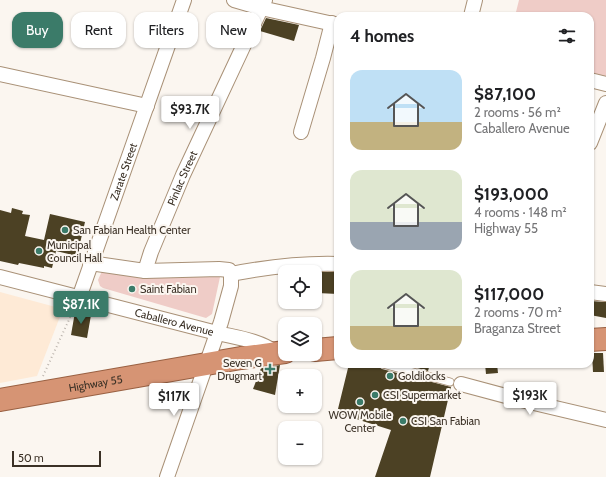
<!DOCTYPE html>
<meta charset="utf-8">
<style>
body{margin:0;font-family:Cabin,sans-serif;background:#f2f2f2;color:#202124;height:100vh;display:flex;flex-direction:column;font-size:15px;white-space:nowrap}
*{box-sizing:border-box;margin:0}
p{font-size:13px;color:#757577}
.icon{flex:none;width:22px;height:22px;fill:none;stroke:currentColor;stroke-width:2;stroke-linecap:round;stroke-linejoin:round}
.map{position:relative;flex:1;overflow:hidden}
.drawer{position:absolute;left:334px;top:12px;width:260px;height:356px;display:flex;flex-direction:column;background:#fff;border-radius:12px;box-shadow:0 1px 3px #0004}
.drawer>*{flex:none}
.hud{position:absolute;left:12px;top:12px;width:262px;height:36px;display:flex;gap:8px}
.fabs{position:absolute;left:278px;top:265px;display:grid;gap:8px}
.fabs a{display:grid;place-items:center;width:44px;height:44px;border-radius:8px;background:#fff;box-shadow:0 1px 3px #0004;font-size:20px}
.scale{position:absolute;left:12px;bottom:10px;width:89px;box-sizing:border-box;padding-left:4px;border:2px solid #3b3126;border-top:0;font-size:11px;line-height:14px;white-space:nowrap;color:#3b3126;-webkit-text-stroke:3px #fbf6f0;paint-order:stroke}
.price{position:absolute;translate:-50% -34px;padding:0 9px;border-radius:4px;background:#fff;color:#222;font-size:13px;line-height:26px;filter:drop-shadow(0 1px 2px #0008)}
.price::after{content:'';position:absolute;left:50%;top:24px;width:12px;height:9px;margin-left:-6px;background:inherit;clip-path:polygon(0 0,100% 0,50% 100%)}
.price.on{background:#3b7b69;color:#fff}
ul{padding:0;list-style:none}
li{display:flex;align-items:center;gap:12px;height:100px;padding:0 16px}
li span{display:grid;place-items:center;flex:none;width:112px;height:80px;border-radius:12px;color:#555}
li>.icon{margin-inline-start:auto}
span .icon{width:48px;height:48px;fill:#fffc;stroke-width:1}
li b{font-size:17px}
h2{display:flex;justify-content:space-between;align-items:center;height:48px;padding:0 16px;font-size:17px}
.tag{padding:0 14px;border-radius:12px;background:#fff;box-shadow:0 1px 3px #0004;font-size:14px;line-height:36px}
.tag.on{background:#3b7b69;color:#fff}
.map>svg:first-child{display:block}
.built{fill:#feead6}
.green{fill:#efccc7}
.building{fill:#4c4124}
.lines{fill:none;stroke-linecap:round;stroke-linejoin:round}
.service-casing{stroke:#a99177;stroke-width:9}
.minor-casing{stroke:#a99177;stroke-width:16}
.trunk-casing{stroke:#996042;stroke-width:24}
.path{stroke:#bdb6af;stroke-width:2;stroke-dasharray:1 3;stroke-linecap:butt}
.service{stroke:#fff;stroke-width:7}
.minor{stroke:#fff;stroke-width:14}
.trunk{stroke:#d69474;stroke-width:22}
.poi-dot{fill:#3b7b69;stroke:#fbf6f0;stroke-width:1.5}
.labels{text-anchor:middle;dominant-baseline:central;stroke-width:4;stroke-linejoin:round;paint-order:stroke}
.street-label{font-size:11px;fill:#3b3126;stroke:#fbf6f0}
.poi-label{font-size:11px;fill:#3b3126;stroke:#fbf6f0;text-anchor:start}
</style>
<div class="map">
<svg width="606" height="477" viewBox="0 0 606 477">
<rect width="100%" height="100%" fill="#fbf6f0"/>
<polygon class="built" points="0,292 63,309 37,376 0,383"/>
<g class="green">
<polygon points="519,0 606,0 606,78 590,74 590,16 515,16"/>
<polygon points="102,271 140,275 220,277 212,314 206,318 103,288 100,286 98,280"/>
</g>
<g class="building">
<polygon points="266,18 299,25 294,41 260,31"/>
<polygon points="12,208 23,211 22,214 30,215 25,236 44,240 50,214 85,222 77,256 56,251 52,268 44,266 44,268 19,263 18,265 0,261 0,210 11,213"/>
<polygon points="319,272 338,272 338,294 317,293"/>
<polygon points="590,301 606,302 606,318 590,315"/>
<polygon points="75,312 91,315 87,338 71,335"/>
<polygon points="592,353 603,353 604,372 593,372"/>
<polygon points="349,364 370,364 379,367 382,369 451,387 430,477 375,477 391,430 337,413"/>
<polygon points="402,364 430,364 428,371"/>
<polygon points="485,364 497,364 498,373 486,374"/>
<polygon points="280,365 275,395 253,389 261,368"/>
</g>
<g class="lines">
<defs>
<polyline id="service" points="383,364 450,382"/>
<g id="minor">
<polyline points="234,0 261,8 338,25"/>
<polyline points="471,16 475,0"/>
<polyline points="0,74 147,106"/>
<polyline points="590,80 606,84"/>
<polyline points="301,132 323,58 332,23"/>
<polyline points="590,143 606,103"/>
<polyline points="90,263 145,271 219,269 229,270 231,274"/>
<path id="s1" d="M145,271L151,252L183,175L265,0"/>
<path d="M231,274C267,267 302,263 338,264"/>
<path id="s2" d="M0,277L217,333C239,338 258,340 277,353"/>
<polyline points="590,292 606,294"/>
<path id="s3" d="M79,298L184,0"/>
<polyline points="461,384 517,399 606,420"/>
<polyline points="167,477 221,322 231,286 231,274"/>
</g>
<g id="trunk">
<polyline points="590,340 606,339"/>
<polyline points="315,350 338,348"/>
<path id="s4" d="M0,400L241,358L285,352"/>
</g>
</defs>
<use href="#service" class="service-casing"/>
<use href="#minor" class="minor-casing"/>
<use href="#trunk" class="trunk-casing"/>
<polyline class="path" points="43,376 74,309"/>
<use href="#service" class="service"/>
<use href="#minor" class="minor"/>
<use href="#trunk" class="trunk"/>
</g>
<g class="poi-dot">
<circle cx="65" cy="230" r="4"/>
<circle cx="39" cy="251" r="4"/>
<circle cx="132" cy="289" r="4"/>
<path d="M268 363h4v4h4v4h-4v4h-4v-4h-4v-4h4z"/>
<circle cx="390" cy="376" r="4"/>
<circle cx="375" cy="395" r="4"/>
<circle cx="360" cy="402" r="4"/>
<circle cx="403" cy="421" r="4"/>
</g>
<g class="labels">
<g class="street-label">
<text stroke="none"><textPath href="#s3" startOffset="134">Zarate Street</textPath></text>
<text stroke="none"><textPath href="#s1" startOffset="100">Pinlac Street</textPath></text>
<text stroke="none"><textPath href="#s2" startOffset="180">Caballero Avenue</textPath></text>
<text stroke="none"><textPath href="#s4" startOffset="97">Highway 55</textPath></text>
</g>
<g class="poi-label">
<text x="73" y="230">San Fabian Health Center</text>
<text x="47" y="245">Municipal<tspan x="47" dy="13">Council Hall</tspan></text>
<text x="140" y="289">Saint Fabian</text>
<text x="262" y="363" text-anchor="end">Seven G<tspan x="262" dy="13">Drugmart</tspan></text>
<text x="398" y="376">Goldilocks</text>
<text x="383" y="395">CSI Supermarket</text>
<text x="360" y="415" text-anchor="middle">WOW Mobile<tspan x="360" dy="13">Center</tspan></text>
<text x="411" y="421">CSI San Fabian</text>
</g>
</g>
</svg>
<div class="fabs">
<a><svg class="icon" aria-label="locate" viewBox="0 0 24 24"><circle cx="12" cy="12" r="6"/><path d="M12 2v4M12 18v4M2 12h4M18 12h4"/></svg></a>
<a><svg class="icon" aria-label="layers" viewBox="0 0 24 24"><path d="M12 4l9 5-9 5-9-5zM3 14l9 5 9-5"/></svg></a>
<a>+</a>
<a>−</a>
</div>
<div class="scale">50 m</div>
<b class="price" style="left:190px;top:130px">$93.7K</b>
<b class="price on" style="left:81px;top:325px">$87.1K</b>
<b class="price" style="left:530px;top:416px">$193K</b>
<b class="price" style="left:174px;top:417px">$117K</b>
<div class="hud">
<a class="tag on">Buy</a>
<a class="tag">Rent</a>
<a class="tag">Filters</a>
<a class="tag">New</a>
</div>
<section class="drawer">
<h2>4 homes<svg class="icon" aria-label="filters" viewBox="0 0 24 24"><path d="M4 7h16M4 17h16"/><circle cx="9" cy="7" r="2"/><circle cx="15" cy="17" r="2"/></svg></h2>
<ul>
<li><span style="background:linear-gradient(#bfe0f5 65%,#c2b280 0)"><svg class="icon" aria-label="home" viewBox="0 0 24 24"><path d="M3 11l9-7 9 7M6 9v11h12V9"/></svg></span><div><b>$87,100</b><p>2 rooms · 56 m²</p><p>Caballero Avenue</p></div></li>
<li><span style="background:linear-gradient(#dfe7d0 65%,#9aa5b1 0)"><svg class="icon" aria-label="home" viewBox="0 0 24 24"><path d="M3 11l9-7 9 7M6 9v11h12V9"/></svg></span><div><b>$193,000</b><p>4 rooms · 148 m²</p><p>Highway 55</p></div></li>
<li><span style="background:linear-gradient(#dfe7d0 70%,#c2b280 0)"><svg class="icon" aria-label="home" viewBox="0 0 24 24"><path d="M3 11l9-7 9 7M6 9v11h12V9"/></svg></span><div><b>$117,000</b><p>2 rooms · 70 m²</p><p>Braganza Street</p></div></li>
</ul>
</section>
</div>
